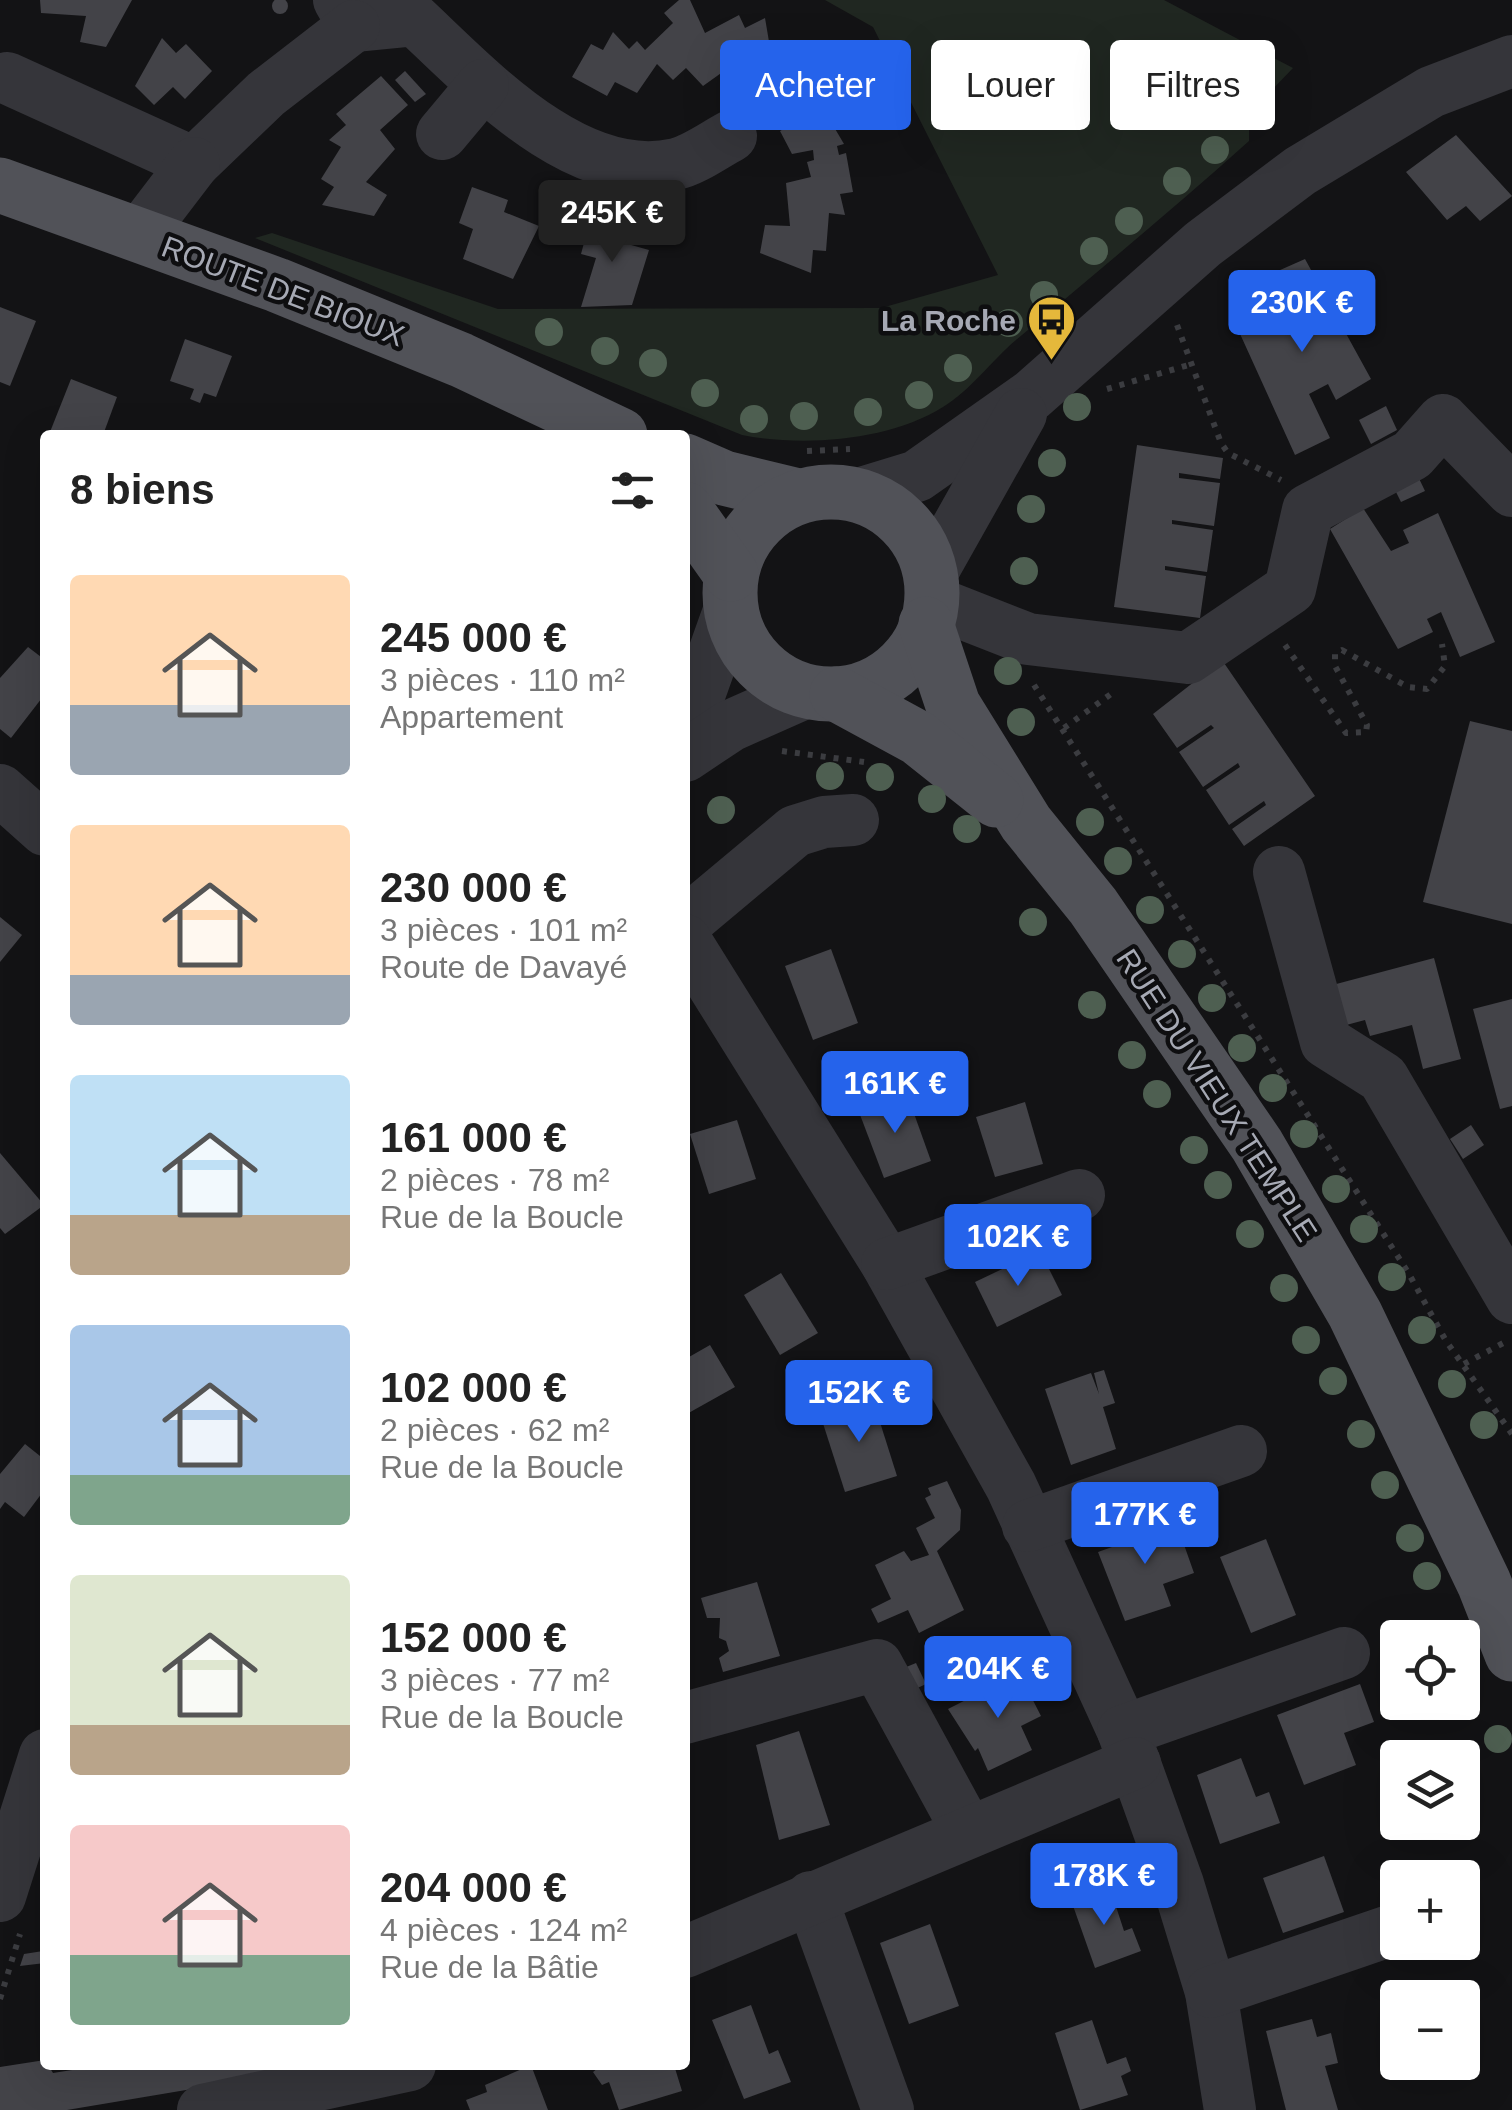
<!DOCTYPE html>
<html lang="fr">
<meta charset="utf-8">
<style>
body{margin:0;font-family:Arial,sans-serif;background:#f6f6f6;color:#222;height:100vh;display:flex;flex-direction:column;font-size:38px;white-space:nowrap}
*{box-sizing:border-box;margin:0}
p{font-size:32px;color:#767676}
.icon{flex:none;width:55px;height:55px;fill:none;stroke:currentColor;stroke-width:2;stroke-linecap:round;stroke-linejoin:round}
.map{position:relative;flex:1;overflow:hidden}
.drawer{position:absolute;left:40px;top:430px;width:650px;height:1640px;display:flex;flex-direction:column;background:#fff;border-radius:10px;box-shadow:0 10px 40px #0002}
.drawer>*{flex:none}
.top-card{position:absolute;left:720px;top:40px;width:640px;height:90px;display:flex;gap:20px}
.fabs{position:absolute;left:1380px;top:1620px;display:grid;gap:20px}
.fabs a{display:grid;place-items:center;width:100px;height:100px;border-radius:10px;background:#fff;box-shadow:0 10px 40px #0002;font-size:50px}
.price{position:absolute;translate:-50% -85px;padding:0 22px;border-radius:10px;background:#2563eb;color:#fff;font-size:32px;line-height:65px;filter:drop-shadow(0 2px 5px #0008)}
.price::after{content:'';position:absolute;left:50%;top:60px;width:30px;height:22px;margin-left:-15px;background:inherit;clip-path:polygon(0 0,100% 0,50% 100%)}
.price.on{background:#222;color:#fff}
ul{padding:0;list-style:none}
li{display:flex;align-items:center;gap:30px;height:250px;padding:0 30px}
li span{display:grid;place-items:center;flex:none;width:280px;height:200px;border-radius:10px;color:#555}
li>.icon{margin-inline-start:auto}
span .icon{width:120px;height:120px;fill:#fffc;stroke-width:1}
li b{font-size:42px}
h2{display:flex;justify-content:space-between;align-items:center;height:120px;padding:0 30px;font-size:42px}
.chip{padding:0 35px;border-radius:10px;background:#fff;box-shadow:0 10px 40px #0002;font-size:35px;line-height:90px}
.chip.on{background:#2563eb;color:#fff}
.map>svg:first-child{display:block}
.green{fill:#202721}
.building{fill:#434348}
.lines{fill:none;stroke-linecap:round;stroke-linejoin:round}
.path{stroke:#3b3c40;stroke-width:6;stroke-dasharray:5 8;stroke-linecap:butt}
.minor{stroke:#35353a;stroke-width:52}
.major{stroke:#515258;stroke-width:55}
.tree{fill:#4e5f51}
.labels{text-anchor:middle;dominant-baseline:central;stroke-width:9;stroke-linejoin:round;paint-order:stroke}
.street-label{font-size:30px;fill:#a6a9b4;stroke:#0e0e10}
.poi-label{font-size:30px;font-weight:bold;fill:#a6a9b4;stroke:#0e0e10;text-anchor:end}
</style>
<div class="map">
<svg width="1512" height="2110" viewBox="0 0 1512 2110">
<rect width="100%" height="100%" fill="#131315"/>
<path class="green" d="M825,0H1164L1293,68L1249,114V141C1173,209 1095,274 1016,340C992,360 970,391 943,407C889,441 803,447 742,435L255,238L272,233L498,309L881,308L998,275L873,27Z"/>
<g class="building">
<circle cx="280" cy="6" r="8"/>
<polygon points="40,0 132,0 106,47 80,42 86,16 41,13"/>
<polygon points="679,0 690,0 705,33 739,15 745,28 765,18 774,71 750,82 738,61 703,86 686,68 673,80 657,64 637,93 615,82 607,96 572,77 591,44 603,50 613,32 629,49 637,41 645,50 673,23 664,13"/>
<polygon points="162,38 176,53 186,44 212,71 185,99 173,87 154,105 135,86"/>
<polygon points="405,71 426,94 415,102 395,80"/>
<polygon points="381,76 408,105 380,130 395,149 366,182 387,195 374,216 322,205 334,187 321,179 341,147 329,140 346,125 336,114"/>
<polygon points="829,84 849,119 834,127 844,144 837,146 839,155 846,153 853,192 840,194 845,215 829,213 826,251 813,250 811,273 760,253 765,225 790,226 786,183 811,177 807,162 814,160 813,150 792,154 780,131 802,119 795,103"/>
<polygon points="1456,135 1512,196 1480,221 1466,206 1447,220 1406,172"/>
<polygon points="472,187 508,200 504,212 539,226 513,279 463,259 473,229 459,223"/>
<polygon points="591,217 629,227 624,243 649,250 632,305 581,307 596,258 581,254"/>
<polygon points="1305,259 1371,379 1336,400 1328,384 1309,394 1330,438 1295,455 1236,325 1272,310 1279,327 1291,321 1269,275"/>
<polygon points="0,307 36,321 10,386 0,382"/>
<polygon points="185,339 232,356 216,397 204,393 200,403 190,399 194,389 170,381"/>
<polygon points="71,379 117,397 103,435 50,432"/>
<polygon points="1386,406 1397,430 1371,444 1359,420"/>
<polygon points="1137,445 1223,458 1220,479 1179,473 1179,478 1220,483 1214,526 1172,520 1172,524 1213,530 1207,572 1165,566 1165,570 1206,576 1200,618 1114,607"/>
<polygon points="1413,466 1425,491 1401,502 1389,478"/>
<polygon points="1363,508 1391,551 1409,543 1403,530 1438,513 1495,642 1460,657 1441,612 1427,619 1433,632 1398,649 1330,529"/>
<polygon points="28,647 45,660 45,694 11,738 0,729 0,678"/>
<polygon points="1222,660 1315,796 1244,846 1232,829 1266,805 1264,801 1229,825 1206,790 1240,767 1238,763 1203,787 1179,752 1214,728 1211,725 1177,748 1153,714"/>
<polygon points="1470,721 1512,731 1512,924 1423,902"/>
<polygon points="0,917 22,935 0,962"/>
<polygon points="831,949 858,1023 813,1040 785,966"/>
<polygon points="1434,958 1461,1059 1423,1069 1412,1025 1370,1036 1365,1020 1335,1028 1325,987"/>
<polygon points="1512,999 1512,1106 1500,1109 1473,1009"/>
<polygon points="907,1094 931,1161 884,1178 859,1112"/>
<polygon points="1025,1102 1043,1164 995,1177 976,1117"/>
<polygon points="737,1120 756,1179 709,1194 690,1134"/>
<polygon points="1471,1125 1484,1145 1463,1159 1450,1139"/>
<polygon points="0,1153 44,1205 5,1234 0,1228"/>
<polygon points="1040,1251 1062,1295 997,1327 975,1282"/>
<polygon points="781,1273 818,1333 780,1355 744,1295"/>
<polygon points="710,1345 735,1387 685,1415 685,1349 689,1357"/>
<polygon points="1104,1370 1115,1403 1103,1407 1116,1449 1071,1465 1045,1389 1091,1373 1099,1394 1094,1373"/>
<polygon points="872,1397 897,1476 845,1492 820,1414"/>
<polygon points="25,1444 45,1460 45,1489 24,1517 5,1502 0,1509 0,1474"/>
<polygon points="947,1481 961,1510 960,1530 937,1551 964,1610 919,1633 908,1610 878,1623 871,1609 891,1599 875,1565 904,1551 911,1561 929,1555 916,1528 935,1518 925,1498 931,1495 928,1488"/>
<polygon points="1137,1520 1140,1527 1153,1530 1176,1522 1194,1573 1163,1584 1171,1606 1125,1621 1098,1552 1112,1547 1109,1539 1118,1536 1115,1528"/>
<polygon points="1266,1539 1296,1615 1251,1633 1220,1557"/>
<polygon points="757,1582 780,1656 723,1672 719,1658 729,1651 726,1641 719,1638 720,1618 707,1618 701,1598"/>
<polygon points="916,1663 926,1684 909,1692 899,1670"/>
<polygon points="1019,1673 1041,1716 1021,1726 1032,1750 988,1771 978,1748 975,1751 948,1709"/>
<polygon points="1360,1684 1374,1722 1344,1733 1356,1765 1304,1785 1277,1715"/>
<polygon points="799,1731 830,1825 779,1840 756,1745"/>
<polygon points="1241,1758 1256,1797 1269,1792 1280,1823 1220,1844 1197,1775"/>
<polygon points="1324,1856 1344,1912 1283,1933 1263,1878"/>
<polygon points="1109,1885 1124,1931 1132,1928 1141,1951 1095,1968 1071,1900"/>
<polygon points="930,1924 959,2006 909,2024 880,1943"/>
<polygon points="43,1951 45,1963 20,1966 24,1954"/>
<polygon points="751,2005 769,2054 778,2050 791,2082 744,2099 712,2020"/>
<polygon points="1312,2019 1317,2037 1331,2033 1338,2063 1325,2066 1338,2110 1286,2110 1266,2031"/>
<polygon points="1092,2020 1107,2064 1126,2057 1131,2071 1121,2076 1128,2095 1080,2110 1055,2033"/>
<polygon points="45,2060 53,2073 72,2070 72,2065 267,2065 269,2076 67,2110 0,2110 0,2067"/>
<polygon points="531,2065 548,2110 470,2110 466,2100 487,2092 485,2085"/>
<polygon points="602,2065 674,2065 682,2091 619,2110 609,2082 602,2085 593,2072"/>
</g>
<g class="lines">
<g class="path">
<polyline points="1177,325 1221,443 1228,453 1281,480"/>
<polyline points="1107,389 1192,364"/>
<polyline points="807,451 850,449"/>
<polyline points="1285,645 1346,733 1366,732 1367,725 1335,666 1335,654 1342,650 1408,687 1427,689 1445,666 1442,644"/>
<polyline points="1034,685 1409,1274 1446,1341 1512,1434"/>
<polyline points="1064,728 1111,694"/>
<polyline points="782,751 864,762"/>
<polyline points="1464,1364 1507,1341"/>
<polyline points="0,1999 20,1934"/>
</g>
<g class="minor">
<path d="M339,0L354,26L415,20C480,81 578,187 676,164C694,160 714,145 731,136"/>
<polyline points="7,78 194,163 266,94 354,26"/>
<polyline points="442,134 483,85"/>
<polyline points="139,235 194,163"/>
<polyline points="858,494 917,476 1032,395 1203,244 1300,171 1431,92 1512,61"/>
<polyline points="931,574 1021,414"/>
<polyline points="931,601 1028,639 1188,658 1290,589 1308,510 1412,455 1443,420 1512,491"/>
<polyline points="685,715 698,698 730,608"/>
<polyline points="685,756 730,726 809,691"/>
<polyline points="0,790 45,830"/>
<polyline points="1279,872 1326,1042 1383,1078 1512,1298"/>
<polyline points="685,923 795,831 824,822 853,820"/>
<polyline points="685,940 887,1264 1011,1486 1123,1731 1178,1884 1211,1992 1230,2110"/>
<polyline points="887,1264 1079,1195"/>
<polyline points="1028,1526 1241,1451"/>
<polyline points="685,1718 877,1665 968,1832"/>
<polyline points="1123,1731 1344,1653"/>
<polyline points="0,1896 45,1755"/>
<polyline points="811,1897 888,2110"/>
<polyline points="685,1952 1135,1763"/>
<polyline points="1211,1992 1398,1928"/>
<polyline points="203,2110 410,2065"/>
</g>
<g class="major">
<polyline points="0,185 277,285 461,360 620,435"/>
<polyline points="685,461 724,478 798,496"/>
<circle cx="831" cy="593" r="101"/>
<polyline points="685,509 731,574"/>
<polyline points="926,624 953,705 1026,823 1093,906 1257,1145 1355,1314 1484,1583 1512,1654"/>
<polyline points="837,694 918,738 996,800"/>
</g>
</g>
<g class="tree">
<circle cx="1215" cy="150" r="14"/>
<circle cx="1177" cy="181" r="14"/>
<circle cx="1129" cy="221" r="14"/>
<circle cx="1094" cy="251" r="14"/>
<circle cx="1044" cy="295" r="14"/>
<circle cx="1009" cy="323" r="14"/>
<circle cx="549" cy="332" r="14"/>
<circle cx="605" cy="351" r="14"/>
<circle cx="653" cy="363" r="14"/>
<circle cx="958" cy="368" r="14"/>
<circle cx="705" cy="393" r="14"/>
<circle cx="919" cy="395" r="14"/>
<circle cx="1077" cy="407" r="14"/>
<circle cx="868" cy="412" r="14"/>
<circle cx="804" cy="416" r="14"/>
<circle cx="754" cy="419" r="14"/>
<circle cx="1052" cy="463" r="14"/>
<circle cx="1031" cy="509" r="14"/>
<circle cx="1024" cy="571" r="14"/>
<circle cx="1008" cy="671" r="14"/>
<circle cx="1021" cy="722" r="14"/>
<circle cx="830" cy="776" r="14"/>
<circle cx="880" cy="777" r="14"/>
<circle cx="932" cy="799" r="14"/>
<circle cx="721" cy="810" r="14"/>
<circle cx="1090" cy="822" r="14"/>
<circle cx="967" cy="829" r="14"/>
<circle cx="1118" cy="861" r="14"/>
<circle cx="1150" cy="910" r="14"/>
<circle cx="1033" cy="922" r="14"/>
<circle cx="1182" cy="954" r="14"/>
<circle cx="1212" cy="998" r="14"/>
<circle cx="1092" cy="1005" r="14"/>
<circle cx="1242" cy="1048" r="14"/>
<circle cx="1132" cy="1055" r="14"/>
<circle cx="1273" cy="1088" r="14"/>
<circle cx="1157" cy="1094" r="14"/>
<circle cx="1304" cy="1134" r="14"/>
<circle cx="1194" cy="1150" r="14"/>
<circle cx="1218" cy="1185" r="14"/>
<circle cx="1336" cy="1189" r="14"/>
<circle cx="1364" cy="1229" r="14"/>
<circle cx="1250" cy="1234" r="14"/>
<circle cx="1392" cy="1277" r="14"/>
<circle cx="1284" cy="1288" r="14"/>
<circle cx="1422" cy="1330" r="14"/>
<circle cx="1306" cy="1340" r="14"/>
<circle cx="1333" cy="1381" r="14"/>
<circle cx="1452" cy="1384" r="14"/>
<circle cx="1484" cy="1425" r="14"/>
<circle cx="1361" cy="1434" r="14"/>
<circle cx="1385" cy="1485" r="14"/>
<circle cx="1410" cy="1538" r="14"/>
<circle cx="1427" cy="1576" r="14"/>
<circle cx="1498" cy="1739" r="14"/>
</g>
<defs>
<symbol id="bus-pin" viewBox="-11 -11 22 30"><path d="M0 17L-7.5 6A9.5 9.5 0 1 1 7.5 6Z" fill="#e5b83b" stroke="#0e0e10"/><path d="M-5-6H5V4H4V6H2V4H-2V6H-4V4H-5ZM-3.5-4V0h7V-4ZM-3.5 1.2v1.5H-2V1.2ZM2 1.2v1.5H3.5V1.2Z" fill="#111"/></symbol>
</defs>
<g fill-rule="evenodd">
<use href="#bus-pin" x="1024" y="292" width="55" height="75"/>
</g>
<g class="labels">
<g class="street-label">
<text transform="translate(283 291) rotate(21)">ROUTE DE BIOUX</text>
<text transform="translate(1217 1095) rotate(57)">RUE DU VIEUX TEMPLE</text>
</g>
<g class="poi-label">
<text x="1016" y="320">La Roche</text>
</g>
</g>
</svg>
<div class="fabs">
<a><svg class="icon" aria-label="locate" viewBox="0 0 24 24"><circle cx="12" cy="12" r="6"/><path d="M12 2v4M12 18v4M2 12h4M18 12h4"/></svg></a>
<a><svg class="icon" aria-label="layers" viewBox="0 0 24 24"><path d="M12 4l9 5-9 5-9-5zM3 14l9 5 9-5"/></svg></a>
<a>+</a>
<a>−</a>
</div>
<b class="price on" style="left:612px;top:265px">245K €</b>
<b class="price" style="left:1302px;top:355px">230K €</b>
<b class="price" style="left:895px;top:1136px">161K €</b>
<b class="price" style="left:1018px;top:1289px">102K €</b>
<b class="price" style="left:859px;top:1445px">152K €</b>
<b class="price" style="left:1145px;top:1567px">177K €</b>
<b class="price" style="left:998px;top:1721px">204K €</b>
<b class="price" style="left:1104px;top:1928px">178K €</b>
<div class="top-card">
<a class="chip on">Acheter</a>
<a class="chip">Louer</a>
<a class="chip">Filtres</a>
</div>
<section class="drawer">
<h2>8 biens<svg class="icon" aria-label="filters" viewBox="0 0 24 24"><path d="M4 7h16M4 17h16"/><circle cx="9" cy="7" r="2"/><circle cx="15" cy="17" r="2"/></svg></h2>
<ul>
<li><span style="background:linear-gradient(#ffd9b3 65%,#9aa5b1 0)"><svg class="icon" aria-label="home" viewBox="0 0 24 24"><path d="M3 11l9-7 9 7M6 9v11h12V9"/></svg></span><div><b>245 000 €</b><p>3 pièces · 110 m²</p><p>Appartement</p></div></li>
<li><span style="background:linear-gradient(#ffd9b3 75%,#9aa5b1 0)"><svg class="icon" aria-label="home" viewBox="0 0 24 24"><path d="M3 11l9-7 9 7M6 9v11h12V9"/></svg></span><div><b>230 000 €</b><p>3 pièces · 101 m²</p><p>Route de Davayé</p></div></li>
<li><span style="background:linear-gradient(#bfe0f5 70%,#b9a48a 0)"><svg class="icon" aria-label="home" viewBox="0 0 24 24"><path d="M3 11l9-7 9 7M6 9v11h12V9"/></svg></span><div><b>161 000 €</b><p>2 pièces · 78 m²</p><p>Rue de la Boucle</p></div></li>
<li><span style="background:linear-gradient(#a9c7e8 75%,#7fa58c 0)"><svg class="icon" aria-label="home" viewBox="0 0 24 24"><path d="M3 11l9-7 9 7M6 9v11h12V9"/></svg></span><div><b>102 000 €</b><p>2 pièces · 62 m²</p><p>Rue de la Boucle</p></div></li>
<li><span style="background:linear-gradient(#dfe7d0 75%,#b9a48a 0)"><svg class="icon" aria-label="home" viewBox="0 0 24 24"><path d="M3 11l9-7 9 7M6 9v11h12V9"/></svg></span><div><b>152 000 €</b><p>3 pièces · 77 m²</p><p>Rue de la Boucle</p></div></li>
<li><span style="background:linear-gradient(#f6c9c9 65%,#7fa58c 0)"><svg class="icon" aria-label="home" viewBox="0 0 24 24"><path d="M3 11l9-7 9 7M6 9v11h12V9"/></svg></span><div><b>204 000 €</b><p>4 pièces · 124 m²</p><p>Rue de la Bâtie</p></div></li>
</ul>
</section>
</div>
